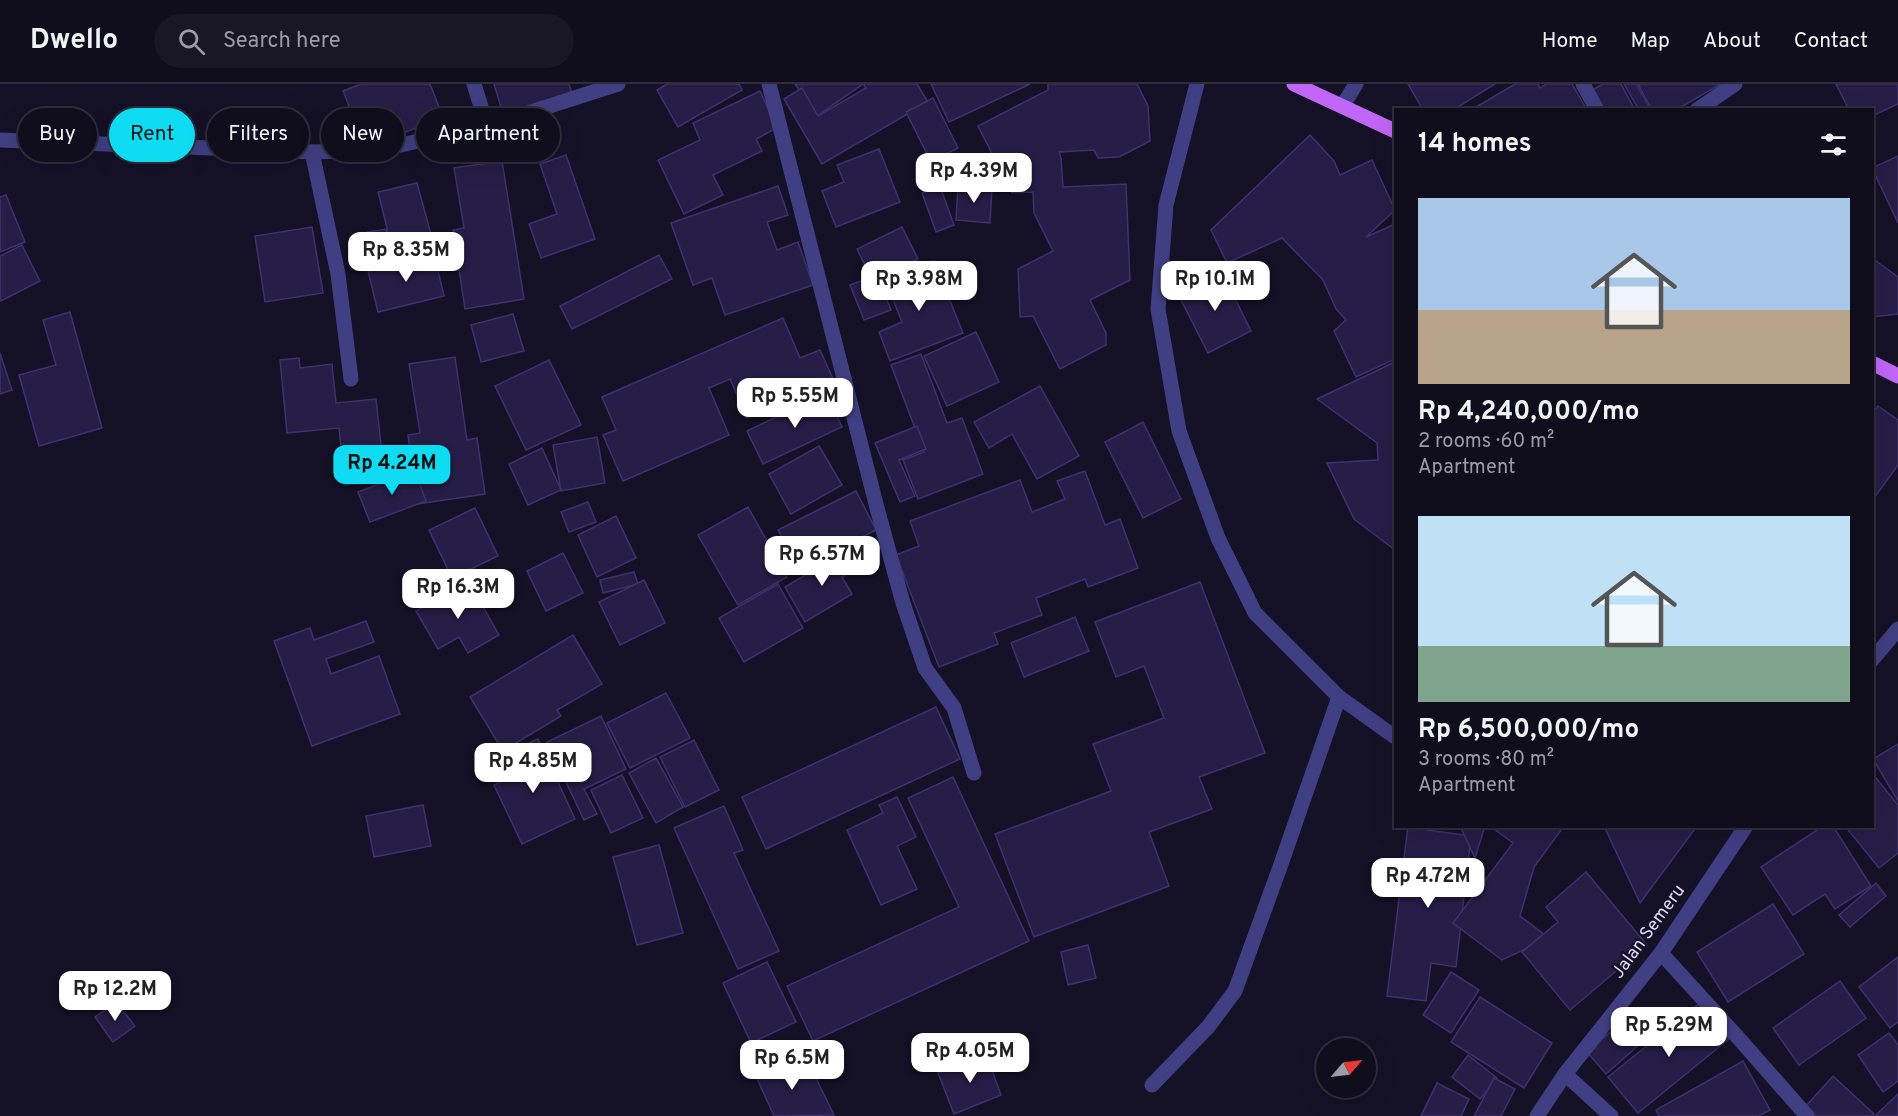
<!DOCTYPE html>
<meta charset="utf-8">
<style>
body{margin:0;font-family:Overpass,sans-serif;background:#191626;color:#f1f3f6;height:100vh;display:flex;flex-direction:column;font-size:22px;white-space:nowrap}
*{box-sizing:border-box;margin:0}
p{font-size:20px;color:#9c9ca4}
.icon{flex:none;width:33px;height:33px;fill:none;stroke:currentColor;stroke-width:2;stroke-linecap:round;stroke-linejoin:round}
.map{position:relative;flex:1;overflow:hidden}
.details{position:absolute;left:1394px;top:24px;width:480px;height:720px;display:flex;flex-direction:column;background:#100d1d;border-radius:0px;box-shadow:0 6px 24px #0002,0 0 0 2px #302d3b}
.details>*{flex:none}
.guide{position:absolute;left:18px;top:24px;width:570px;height:54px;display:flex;gap:12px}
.needle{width:39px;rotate:62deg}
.controls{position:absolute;left:1316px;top:954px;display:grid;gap:12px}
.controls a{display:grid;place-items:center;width:60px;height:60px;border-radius:50%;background:#100d1d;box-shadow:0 6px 24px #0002,0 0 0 2px #302d3b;font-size:30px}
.price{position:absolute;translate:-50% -51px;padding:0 14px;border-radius:12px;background:#fff;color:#222;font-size:20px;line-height:39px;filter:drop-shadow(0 2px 3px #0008)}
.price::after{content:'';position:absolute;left:50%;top:36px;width:18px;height:14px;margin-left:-9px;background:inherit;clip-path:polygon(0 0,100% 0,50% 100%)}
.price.current{background:#0fdcf3;color:#111}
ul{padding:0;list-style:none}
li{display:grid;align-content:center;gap:12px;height:318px;padding:0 24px}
li span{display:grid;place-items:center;height:186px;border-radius:0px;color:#555}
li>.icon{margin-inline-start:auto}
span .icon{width:108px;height:108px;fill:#fffc;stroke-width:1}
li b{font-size:26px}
h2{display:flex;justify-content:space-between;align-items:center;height:72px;padding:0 24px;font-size:26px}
.chip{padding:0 21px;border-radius:27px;background:#100d1d;box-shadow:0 6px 24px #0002,0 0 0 2px #302d3b;font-size:21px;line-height:54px}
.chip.current{background:#0fdcf3;color:#111}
header{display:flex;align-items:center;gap:36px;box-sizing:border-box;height:84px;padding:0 30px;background:#100d1d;border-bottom:2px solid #302d3b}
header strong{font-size:28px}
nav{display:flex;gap:33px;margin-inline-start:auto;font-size:21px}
.search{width:420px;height:54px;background:#191626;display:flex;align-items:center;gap:15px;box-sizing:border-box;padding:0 21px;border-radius:33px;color:#9c9ca4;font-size:22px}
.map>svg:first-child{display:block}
.building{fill:#261e47;stroke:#3e3172;stroke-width:1.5}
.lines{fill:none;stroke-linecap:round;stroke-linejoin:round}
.minor{stroke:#413f83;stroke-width:15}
.primary{stroke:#c166f7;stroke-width:15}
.labels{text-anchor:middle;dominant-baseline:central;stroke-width:4.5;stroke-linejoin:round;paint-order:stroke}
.street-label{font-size:18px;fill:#ddd9fd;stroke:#151127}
</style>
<header>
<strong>Dwello</strong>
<div class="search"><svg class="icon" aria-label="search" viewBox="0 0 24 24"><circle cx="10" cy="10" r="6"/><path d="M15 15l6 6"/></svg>Search here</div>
<nav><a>Home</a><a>Map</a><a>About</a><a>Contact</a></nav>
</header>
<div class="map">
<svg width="1898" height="1032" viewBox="0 0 1898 1032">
<rect width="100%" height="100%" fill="#151127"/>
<g class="building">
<polygon points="361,0 430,0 443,33 396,52 392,42 362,54 343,7"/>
<polygon points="494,0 569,0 572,9 503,30"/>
<polygon points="667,0 739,0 742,6 678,43 657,6"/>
<polygon points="795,0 863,0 817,32"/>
<polygon points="863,0 917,0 928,18 822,80 784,15 802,4 818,32 866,4"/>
<polygon points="931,0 1030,0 949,38"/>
<polygon points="1048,0 1137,0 1148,22 1150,57 1119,73 1098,74 1094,66 1059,68 1061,74 1063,103 1126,100 1130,196 1090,216 1106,249 1106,261 1060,285 1033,232 1020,233 1018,185 1053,167 1034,129 1033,108 1012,109 978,42 1048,6"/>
<polygon points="1408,0 1495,0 1453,26 1423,26"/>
<polygon points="1515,0 1538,0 1540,4 1546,0 1572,0 1587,26 1471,26"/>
<polygon points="1603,0 1621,0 1635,26 1604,26 1592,6"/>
<polygon points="1624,0 1636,0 1651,26 1639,26"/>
<polygon points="1638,0 1721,0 1676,26 1652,26"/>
<polygon points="1836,0 1898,0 1898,20 1872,32 1872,26 1849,26"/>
<polygon points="760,7 777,44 756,55 762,67 713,91 723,111 684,130 658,76 700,56 693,39"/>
<polygon points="933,14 958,64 931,78 906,28"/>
<polygon points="1310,51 1334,77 1340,91 1372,76 1395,126 1366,153 1395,140 1395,275 1356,293 1334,247 1346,236 1336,225 1323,196 1282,154 1227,179 1211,146"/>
<polygon points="879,65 900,118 836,143 822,107 844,98 837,81"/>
<polygon points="566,71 595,155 541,174 529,140 557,130 540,80"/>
<polygon points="1898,72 1898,139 1872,84"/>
<polygon points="502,77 524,215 465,225 453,146 464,144 454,84"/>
<polygon points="417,99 433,158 393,168 378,108"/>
<polygon points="778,102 788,131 767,138 777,166 798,158 813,201 725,231 712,194 693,201 671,139"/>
<polygon points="940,102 954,141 936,148 922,109"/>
<polygon points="958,102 992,104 990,139 956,136"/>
<polygon points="6,111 25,158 0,168 0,113"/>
<polygon points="312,143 323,209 265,218 255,152"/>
<polygon points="902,143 918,175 872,196 857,165"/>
<polygon points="386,145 391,172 373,176 367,148"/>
<polygon points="22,161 40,197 1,217 0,214 0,172"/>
<polygon points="434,170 444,212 378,228 368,187"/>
<polygon points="659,171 672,195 572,245 560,222"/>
<polygon points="1872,174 1898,193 1898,230 1872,233"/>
<polygon points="934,177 963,249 890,277 879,248 902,238 885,196"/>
<polygon points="1222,188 1251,247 1208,269 1178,210"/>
<polygon points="877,191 891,226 864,236 850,201"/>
<polygon points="70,228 102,344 39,362 19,291 56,281 43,236"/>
<polygon points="513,230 524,267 481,278 471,241"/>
<polygon points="783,234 800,274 820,266 834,297 747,334 730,295 709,304 729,351 623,397 603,351 616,346 602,313"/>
<polygon points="976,248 999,298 947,322 924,272"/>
<polygon points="0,269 12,306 0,310"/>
<polygon points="921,270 947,339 962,334 983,390 918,415 903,376 924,368 891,281"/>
<polygon points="455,273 467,356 477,354 485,410 418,420 408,351 420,349 409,280"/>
<polygon points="299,274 300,284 332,280 336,319 376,315 385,397 345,401 339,344 287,349 280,276"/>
<polygon points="549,276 581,341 526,366 495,302"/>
<polygon points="1395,278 1395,466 1354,435 1327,379 1378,376 1377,359 1317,315"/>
<polygon points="1040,302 1079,372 1037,395 1012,350 989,364 974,338"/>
<polygon points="826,309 842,343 763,380 747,347"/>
<polygon points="1878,322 1898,336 1898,381 1872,417 1872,330"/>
<polygon points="1143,338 1181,415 1143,434 1105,358"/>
<polygon points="917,342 926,365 899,376 915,412 900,418 875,359"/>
<polygon points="597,353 605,399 561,407 553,361"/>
<polygon points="819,362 842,401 791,430 769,390"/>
<polygon points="542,364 561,406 528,421 509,380"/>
<polygon points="415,387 426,417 370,438 358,408"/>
<polygon points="1085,387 1105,441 1120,435 1138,484 1088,503 1085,495 1036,514 1042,531 994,549 998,560 939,583 896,471 919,462 910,437 1020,396 1032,428 1065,415 1057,397"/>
<polygon points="856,407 876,446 798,485 778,446"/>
<polygon points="588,418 596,438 569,448 561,428"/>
<polygon points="748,423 787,493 738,521 698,451"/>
<polygon points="475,424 498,472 452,494 429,446"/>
<polygon points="616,432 636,474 597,493 578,451"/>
<polygon points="845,467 856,485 842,493 852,510 805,538 785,503"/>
<polygon points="563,469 583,509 546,527 527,487"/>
<polygon points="634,488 638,500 603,509 600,496"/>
<polygon points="644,496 665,539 620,561 599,518"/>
<polygon points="469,498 499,551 468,569 459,553 438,565 416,527"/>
<polygon points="1200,498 1265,669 1199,693 1212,725 1149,748 1169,802 1034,853 995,750 1111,707 1093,660 1164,634 1144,582 1116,593 1095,538"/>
<polygon points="778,500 803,544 744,578 719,534"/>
<polygon points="1075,533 1089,567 1024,593 1011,559"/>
<polygon points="366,537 374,558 326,575 331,590 379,572 400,630 312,662 274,557 310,544 314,556"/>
<polygon points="573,551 602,600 557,626 561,632 503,667 470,613"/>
<polygon points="666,609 690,654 630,684 607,639"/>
<polygon points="936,623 960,675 766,765 742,713"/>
<polygon points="601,632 626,685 584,705 597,730 584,736 547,658"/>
<polygon points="538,655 575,735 522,760 494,701 517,690 507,669"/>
<polygon points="694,656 719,706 685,723 660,673"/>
<polygon points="1898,660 1898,717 1873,675"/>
<polygon points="656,674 683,723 656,739 629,689"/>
<polygon points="1872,689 1898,721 1898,769 1879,784 1845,742 1872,742"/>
<polygon points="622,691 643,734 611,749 591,706"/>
<polygon points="953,693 1029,857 813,957 787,902 959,823 908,714"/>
<polygon points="897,713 916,753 897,762 917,805 881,821 847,746 883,729 879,721"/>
<polygon points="423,721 431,762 374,773 366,732"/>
<polygon points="724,722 743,766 734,769 779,867 738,885 674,744"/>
<polygon points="1408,742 1427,742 1427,746 1471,752 1456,883 1431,879 1426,917 1387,912"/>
<polygon points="1460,742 1485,742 1475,774"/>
<polygon points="1490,742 1564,742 1534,783 1520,832 1549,854 1502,876 1453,839 1513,759"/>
<polygon points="1604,742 1697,742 1640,819"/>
<polygon points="1823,742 1833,742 1871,802 1835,825 1825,810 1793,831 1761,783"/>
<polygon points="659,761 683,849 637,861 613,773"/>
<polygon points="1586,788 1647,861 1570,926 1522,868 1558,838 1546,823"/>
<polygon points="1876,799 1886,812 1850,843 1839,831"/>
<polygon points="1773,820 1804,870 1728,918 1697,868"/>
<polygon points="1088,861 1096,894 1068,901 1061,868"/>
<polygon points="1898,873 1898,938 1890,944 1859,903"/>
<polygon points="767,878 796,938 751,959 723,899"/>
<polygon points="1451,888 1479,906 1451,949 1423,931"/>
<polygon points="1840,897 1866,934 1799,981 1773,944"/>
<polygon points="1480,913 1552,959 1524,1004 1451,958"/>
<polygon points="116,918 135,942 113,958 95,933"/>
<polygon points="1700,919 1729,955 1638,1029 1608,993"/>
<polygon points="1622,938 1641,959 1606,990 1587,968"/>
<polygon points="1889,949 1898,961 1898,997 1883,1008 1858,971"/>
<polygon points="986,970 1001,1011 954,1030 938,989"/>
<polygon points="790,971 801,994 813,988 834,1031 774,1032 754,988"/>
<polygon points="1468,971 1497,994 1480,1015 1452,993"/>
<polygon points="1743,977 1770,1026 1759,1032 1659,1032 1656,1026"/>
<polygon points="1833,992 1874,1030 1872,1032 1816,1032 1806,1022"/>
<polygon points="1494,994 1515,1005 1501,1032 1474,1032"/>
<polygon points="1437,999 1469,1015 1461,1032 1421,1032"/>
<polygon points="1898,1010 1898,1032 1877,1032 1876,1031"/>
</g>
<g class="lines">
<g class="minor">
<polyline points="474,0 487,42"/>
<polyline points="769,0 877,424 903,519 925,584 954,624 974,689"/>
<polyline points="1197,0 1166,121 1158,225 1179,347 1218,454 1255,529 1339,613 1395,653"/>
<polyline points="1583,0 1597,26"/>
<polyline points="1343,21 1356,0"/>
<polyline points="1697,26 1735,0"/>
<polyline points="0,56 312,68 378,66 487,42 618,0"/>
<polyline points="312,68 338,190 351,295"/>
<polyline points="1872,576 1898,545"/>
<polyline points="1661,869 1742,958 1807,1032"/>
<polyline points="1565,990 1611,1032"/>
<polyline points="1152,1001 1208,943 1235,907 1280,783 1339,613"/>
<polyline points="1537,1032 1565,990 1661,869 1746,742"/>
</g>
<g class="primary">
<polyline points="1294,0 1395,47"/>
<polyline points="1872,279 1898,292"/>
</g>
</g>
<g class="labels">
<g class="street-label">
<text transform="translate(1649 848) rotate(-54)">Jalan Semeru</text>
</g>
</g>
</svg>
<div class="controls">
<a><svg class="needle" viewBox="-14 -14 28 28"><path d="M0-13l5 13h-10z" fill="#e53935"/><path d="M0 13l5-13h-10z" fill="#9c9ca4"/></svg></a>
</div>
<b class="price" style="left:974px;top:120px">Rp 4.39M</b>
<b class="price" style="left:406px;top:199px">Rp 8.35M</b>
<b class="price" style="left:919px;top:228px">Rp 3.98M</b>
<b class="price" style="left:1215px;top:228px">Rp 10.1M</b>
<b class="price" style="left:795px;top:345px">Rp 5.55M</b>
<b class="price current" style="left:392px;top:412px">Rp 4.24M</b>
<b class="price" style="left:822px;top:503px">Rp 6.57M</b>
<b class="price" style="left:458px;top:536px">Rp 16.3M</b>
<b class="price" style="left:533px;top:710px">Rp 4.85M</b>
<b class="price" style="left:1428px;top:825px">Rp 4.72M</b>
<b class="price" style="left:115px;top:938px">Rp 12.2M</b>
<b class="price" style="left:1669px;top:974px">Rp 5.29M</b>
<b class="price" style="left:970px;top:1000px">Rp 4.05M</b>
<b class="price" style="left:792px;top:1007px">Rp 6.5M</b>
<div class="guide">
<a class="chip">Buy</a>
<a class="chip current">Rent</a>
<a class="chip">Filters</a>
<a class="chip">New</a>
<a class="chip">Apartment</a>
</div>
<section class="details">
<h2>14 homes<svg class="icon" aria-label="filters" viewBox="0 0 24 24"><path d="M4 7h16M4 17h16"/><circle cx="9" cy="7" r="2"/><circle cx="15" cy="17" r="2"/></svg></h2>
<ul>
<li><span style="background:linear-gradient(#a9c7e8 60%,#b9a48a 0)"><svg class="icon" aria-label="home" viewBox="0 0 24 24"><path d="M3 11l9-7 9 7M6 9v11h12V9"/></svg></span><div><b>Rp 4,240,000/mo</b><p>2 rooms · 60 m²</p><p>Apartment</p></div></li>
<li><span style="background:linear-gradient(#bfe0f5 70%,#7fa58c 0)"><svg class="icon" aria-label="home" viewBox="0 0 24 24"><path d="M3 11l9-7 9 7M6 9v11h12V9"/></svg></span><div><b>Rp 6,500,000/mo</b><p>3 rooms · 80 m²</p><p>Apartment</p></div></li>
</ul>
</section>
</div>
